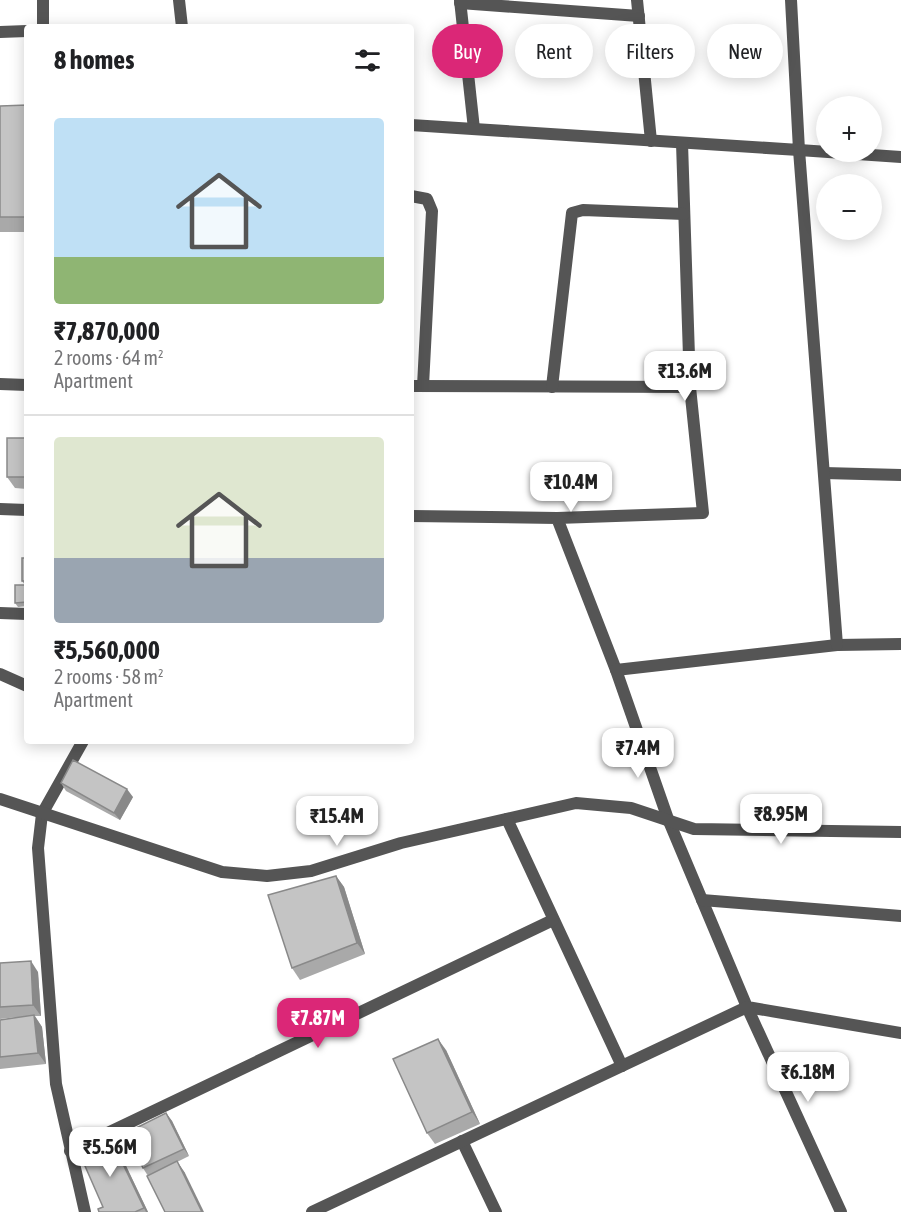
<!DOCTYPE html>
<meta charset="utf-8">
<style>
body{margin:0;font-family:"Asap Condensed",sans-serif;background:#f2f2f2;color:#202124;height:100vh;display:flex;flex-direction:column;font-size:22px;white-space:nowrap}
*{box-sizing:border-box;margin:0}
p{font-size:20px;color:#757577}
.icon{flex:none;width:33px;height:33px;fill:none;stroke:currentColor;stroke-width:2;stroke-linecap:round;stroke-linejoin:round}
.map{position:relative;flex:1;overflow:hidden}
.side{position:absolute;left:24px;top:24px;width:390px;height:720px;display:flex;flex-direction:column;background:#fff;border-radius:6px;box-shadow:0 3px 15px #0003}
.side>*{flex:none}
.banner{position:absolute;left:432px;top:24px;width:378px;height:54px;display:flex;gap:12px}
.tools{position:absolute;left:816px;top:96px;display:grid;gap:12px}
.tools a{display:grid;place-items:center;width:66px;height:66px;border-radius:50%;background:#fff;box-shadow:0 3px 15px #0003;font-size:30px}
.price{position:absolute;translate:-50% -51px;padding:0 14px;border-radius:12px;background:#fff;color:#222;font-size:20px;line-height:39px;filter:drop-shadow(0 2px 3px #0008)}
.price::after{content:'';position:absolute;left:50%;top:36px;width:18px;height:14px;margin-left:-9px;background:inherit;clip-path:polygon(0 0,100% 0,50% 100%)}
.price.on{background:#db2777;color:#fff}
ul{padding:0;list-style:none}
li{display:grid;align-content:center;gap:12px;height:318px;padding:0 30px}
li+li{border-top:2px solid #e0e0e0}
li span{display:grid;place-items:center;height:186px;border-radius:6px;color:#555}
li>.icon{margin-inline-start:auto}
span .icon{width:108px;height:108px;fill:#fffc;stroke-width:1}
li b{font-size:26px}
h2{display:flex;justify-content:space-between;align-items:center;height:72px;padding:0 30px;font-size:26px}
.tag{padding:0 21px;border-radius:27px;background:#fff;box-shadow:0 3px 15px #0003;font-size:21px;line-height:54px}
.tag.on{background:#db2777;color:#fff}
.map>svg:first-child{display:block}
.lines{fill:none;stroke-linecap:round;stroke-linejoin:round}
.minor{stroke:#555;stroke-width:12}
.wall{fill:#a9a9a9}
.shaded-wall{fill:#898989}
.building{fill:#c4c4c4;stroke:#898989;stroke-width:1.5}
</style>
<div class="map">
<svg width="901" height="1212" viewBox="0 0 901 1212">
<rect width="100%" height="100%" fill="#fff"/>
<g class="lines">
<g class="minor">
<polyline points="43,0 43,27"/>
<polyline points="179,0 182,27"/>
<polyline points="460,0 474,129"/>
<polyline points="637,0 651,141"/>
<polyline points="460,3 639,16"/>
<polyline points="0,32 27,31"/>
<polyline points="411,125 799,150 791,0"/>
<polyline points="411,196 427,199 432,211 423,386"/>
<polyline points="0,384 27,385"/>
<polyline points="411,386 690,387 682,143"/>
<polyline points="552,387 572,213 583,210 684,214"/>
<polyline points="824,473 901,475"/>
<polyline points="0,509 27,510"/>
<polyline points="411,516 557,518 616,670"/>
<polyline points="557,518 703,513 690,387"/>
<polyline points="0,613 27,614"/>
<polyline points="901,644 837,645 616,670 668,819 747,1007 901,1033"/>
<polyline points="837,645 799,150 901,157"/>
<polyline points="0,674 27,686"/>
<polyline points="83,741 42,814 38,848 56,1084 85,1212"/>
<polyline points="0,799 222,872 267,876 311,871 401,843 576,803 631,808 694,829 901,832"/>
<polyline points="507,819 622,1066"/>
<polyline points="702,900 901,916"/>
<polyline points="462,1141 496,1212"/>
<polyline points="70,1151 553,920"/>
<polyline points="312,1212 747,1007 841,1212"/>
</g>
</g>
<g class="wall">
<polygon points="27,105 27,232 0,232 0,106"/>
<polygon points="27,438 27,489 15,488 7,477"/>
<polygon points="27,558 27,585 25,585 22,581"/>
<polygon points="27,585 27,606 18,607 15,603"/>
<polygon points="61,783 133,797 120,820 66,791"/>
<polygon points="336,876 344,887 365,954 300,980 292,968"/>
<polygon points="0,963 38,972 41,1016 35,1016 42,1027 46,1064 0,1069 0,1020 17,1017 0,1019"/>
<polygon points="446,1050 480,1124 435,1144 427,1133"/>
<polygon points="166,1113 172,1121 189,1156 177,1162 185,1173 148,1176 143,1168"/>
<polygon points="117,1147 148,1212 99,1212 103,1207"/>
</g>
<g class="shaded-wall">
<polygon points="127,789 133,797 120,820 114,813"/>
<polygon points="336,876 344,887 365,954 357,943"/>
<polygon points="31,961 38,972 41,1016 33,1005"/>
<polygon points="34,1015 42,1027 46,1064 38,1053"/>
<polygon points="438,1039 446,1050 480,1124 472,1112"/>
<polygon points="166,1113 172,1121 189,1156 184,1149"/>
<polygon points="109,1135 117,1147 148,1212 146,1212 144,1208"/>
<polygon points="177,1161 185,1173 204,1212 202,1212"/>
</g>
<g class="building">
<polygon points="27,105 27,217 0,217 0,106"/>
<rect x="7" y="438" width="20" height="39"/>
<rect x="22" y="558" width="5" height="23"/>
<polygon points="15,585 27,585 27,602 15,603"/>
<polygon points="73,760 127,789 114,813 61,783"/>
<polygon points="336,876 357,943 292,968 268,895"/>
<polygon points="31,961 33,1005 0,1007 0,963"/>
<polygon points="34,1015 38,1053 0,1057 0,1020"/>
<polygon points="438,1039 472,1112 427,1133 393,1059"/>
<polygon points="166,1113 184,1149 143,1168 126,1133"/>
<polygon points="109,1135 144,1208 135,1212 99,1212 98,1209 103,1207 78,1150"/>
<polygon points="177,1161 202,1212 165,1212 147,1176"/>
</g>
</svg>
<div class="tools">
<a>+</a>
<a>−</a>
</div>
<b class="price" style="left:685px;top:402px">₹13.6M</b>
<b class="price" style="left:571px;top:513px">₹10.4M</b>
<b class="price" style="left:638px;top:779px">₹7.4M</b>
<b class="price" style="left:781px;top:845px">₹8.95M</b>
<b class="price" style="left:337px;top:847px">₹15.4M</b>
<b class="price on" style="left:318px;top:1049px">₹7.87M</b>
<b class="price" style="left:808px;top:1103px">₹6.18M</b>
<b class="price" style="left:110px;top:1178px">₹5.56M</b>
<div class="banner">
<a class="tag on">Buy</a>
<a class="tag">Rent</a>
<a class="tag">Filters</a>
<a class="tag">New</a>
</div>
<section class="side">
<h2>8 homes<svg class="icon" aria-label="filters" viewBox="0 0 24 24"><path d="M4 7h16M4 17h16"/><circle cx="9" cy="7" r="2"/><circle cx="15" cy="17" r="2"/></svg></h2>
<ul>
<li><span style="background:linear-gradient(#bfe0f5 75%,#8fb573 0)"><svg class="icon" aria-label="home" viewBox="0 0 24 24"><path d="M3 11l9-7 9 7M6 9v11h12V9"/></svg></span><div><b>₹7,870,000</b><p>2 rooms · 64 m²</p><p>Apartment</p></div></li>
<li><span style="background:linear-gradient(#dfe7d0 65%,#9aa5b1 0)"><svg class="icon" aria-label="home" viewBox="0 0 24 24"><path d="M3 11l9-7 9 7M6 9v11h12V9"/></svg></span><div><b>₹5,560,000</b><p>2 rooms · 58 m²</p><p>Apartment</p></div></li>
</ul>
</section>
</div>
